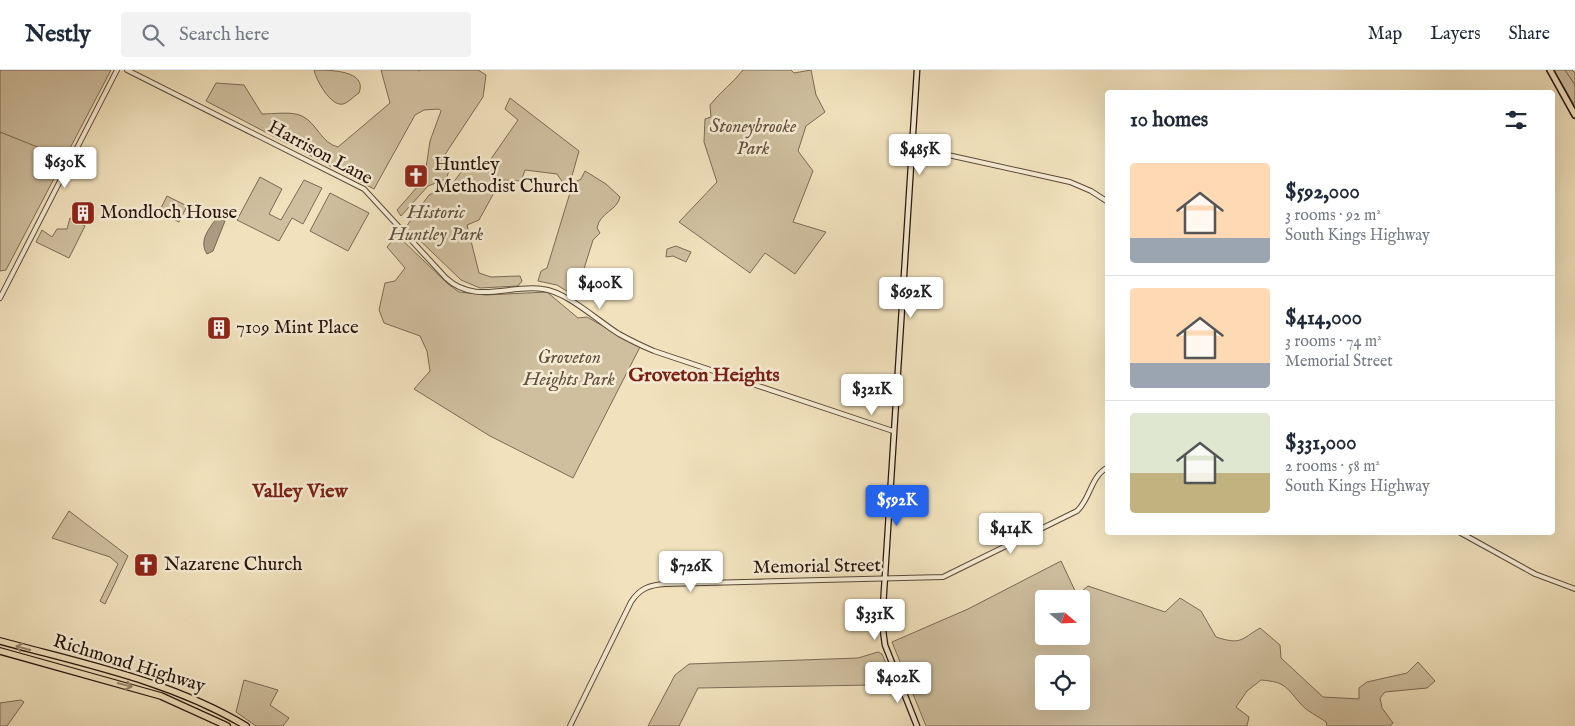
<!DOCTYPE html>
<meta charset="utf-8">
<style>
body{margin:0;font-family:"IM FELL English",serif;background:#f2f2f3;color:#1f2937;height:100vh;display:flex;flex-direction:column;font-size:19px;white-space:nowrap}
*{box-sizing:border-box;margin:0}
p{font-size:16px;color:#747a83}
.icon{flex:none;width:28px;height:28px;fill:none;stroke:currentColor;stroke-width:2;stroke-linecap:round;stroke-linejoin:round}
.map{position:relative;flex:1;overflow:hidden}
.drawer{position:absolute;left:1105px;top:20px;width:450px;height:445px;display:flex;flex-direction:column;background:#fff;border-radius:5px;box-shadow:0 5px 20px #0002}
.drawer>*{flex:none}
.needle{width:32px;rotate:109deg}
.buttons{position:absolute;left:1035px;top:520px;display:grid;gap:10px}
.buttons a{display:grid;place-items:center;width:55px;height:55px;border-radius:5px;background:#fff;box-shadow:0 5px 20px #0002;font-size:25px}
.price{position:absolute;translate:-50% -42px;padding:0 11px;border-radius:5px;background:#fff;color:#222;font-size:16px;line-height:32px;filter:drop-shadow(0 1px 2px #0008)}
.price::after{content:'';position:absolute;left:50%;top:30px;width:15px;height:11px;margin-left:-8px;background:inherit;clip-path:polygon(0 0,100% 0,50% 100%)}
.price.selected{background:#2563eb;color:#fff}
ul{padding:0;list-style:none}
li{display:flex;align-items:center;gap:15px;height:125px;padding:0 25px}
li+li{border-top:1px solid #e0e1e3}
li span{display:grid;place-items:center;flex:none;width:140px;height:100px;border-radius:5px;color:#555}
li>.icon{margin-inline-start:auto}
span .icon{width:60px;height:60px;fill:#fffc;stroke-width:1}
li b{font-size:21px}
h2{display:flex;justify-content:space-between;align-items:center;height:60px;padding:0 25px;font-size:21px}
header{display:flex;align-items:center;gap:30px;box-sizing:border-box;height:70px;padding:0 25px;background:#fff;border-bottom:1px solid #e0e1e3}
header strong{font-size:24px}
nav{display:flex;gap:28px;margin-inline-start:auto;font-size:18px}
.search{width:350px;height:45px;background:#f2f2f3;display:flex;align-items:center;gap:12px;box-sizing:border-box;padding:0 18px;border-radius:5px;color:#747a83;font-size:19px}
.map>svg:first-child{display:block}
.green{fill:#cfbf9f;stroke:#7b6a56;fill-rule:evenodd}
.water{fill:#ac9c81;stroke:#776652}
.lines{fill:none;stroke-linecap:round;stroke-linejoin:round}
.stream{stroke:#776652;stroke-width:1}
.tertiary-casing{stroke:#5a4838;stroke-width:6}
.secondary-casing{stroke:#27140c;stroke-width:7}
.primary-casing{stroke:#27140c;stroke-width:8}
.trunk-casing{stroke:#27140c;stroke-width:8}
.tertiary{stroke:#f6ecd4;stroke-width:4}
.secondary{stroke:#f6ecd4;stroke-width:4.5}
.primary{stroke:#f1e2bd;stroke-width:5}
.trunk{stroke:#f1e2bd;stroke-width:5.5}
.oneway{stroke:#96856d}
.labels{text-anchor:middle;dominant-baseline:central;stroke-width:5;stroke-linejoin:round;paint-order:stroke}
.park-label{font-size:19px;font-style:italic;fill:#62503f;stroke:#f6ecd4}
.street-label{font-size:19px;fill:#27140c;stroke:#f6ecd4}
.poi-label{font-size:19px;fill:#27140c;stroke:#f6ecd4;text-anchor:start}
.neighbourhood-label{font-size:20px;font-weight:bold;fill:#7a1f14;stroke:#f6ecd4}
</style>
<header>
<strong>Nestly</strong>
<div class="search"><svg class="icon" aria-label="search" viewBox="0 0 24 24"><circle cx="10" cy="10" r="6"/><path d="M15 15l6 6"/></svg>Search here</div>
<nav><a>Map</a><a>Layers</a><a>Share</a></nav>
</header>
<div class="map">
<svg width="1575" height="656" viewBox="0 0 1575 656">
<rect width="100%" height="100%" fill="#f1e2bd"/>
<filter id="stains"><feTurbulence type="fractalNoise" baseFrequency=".004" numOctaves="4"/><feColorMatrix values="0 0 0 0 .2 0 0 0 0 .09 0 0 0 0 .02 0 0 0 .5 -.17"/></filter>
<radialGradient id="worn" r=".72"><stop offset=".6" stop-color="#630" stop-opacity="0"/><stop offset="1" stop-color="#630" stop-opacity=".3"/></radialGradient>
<g class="green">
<polygon points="0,0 111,0 6,200 0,201"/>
<path d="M314,0C329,0 368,0 359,23C354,26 348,33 343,34C331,37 316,10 314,0Z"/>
<path d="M381,0H478L486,5L483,27L440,92L442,98L449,101L446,109L428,116L401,146L397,140L419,115L425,105L430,71L441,41L439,39L424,40L415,45L374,119L206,31L216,13L244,15L262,44C273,44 292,41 302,46C317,53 321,73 338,77L390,33Z"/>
<path d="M743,0H791L794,3L811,0L816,25L825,42L806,56L798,81L813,101L793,152L826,162L795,204L765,183L750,203L679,152L717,112L704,72L705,49L711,47L710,35C720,22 733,13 743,0Z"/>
<polygon points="1554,0 1572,0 1575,3 1575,36"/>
<polygon points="510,28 579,81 568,120 557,104 525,100 521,111 501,110 479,150 467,155 479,203 491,207 520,206 522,211 518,216 480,218 461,210 406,157 429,125 453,113 472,87 486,96 518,50 505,39"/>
<path d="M585,101L606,114L620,127C617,141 600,142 597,158L600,163L593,170L577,221L573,225L557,215L538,211L541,201L547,198L573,113L581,109Z"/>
<polygon points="260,107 282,119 269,144 281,150 304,110 322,118 303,154 292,148 279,171 237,150"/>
<polygon points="330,123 369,143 348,181 310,161"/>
<polygon points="167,126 187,136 179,152 159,142"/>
<polygon points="70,148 85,156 69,188 36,172 42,160 52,167 57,159 67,159"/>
<polygon points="397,165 448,214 459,222 486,225 547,222 578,248 587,247 640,277 573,408 490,366 414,319 430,301 427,281 420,266 384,253 379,240 385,213 395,211 405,198 387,177"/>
<polygon points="676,176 691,182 686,192 673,186 666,187 667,179"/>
<polygon points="69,441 128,486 105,534 100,531 118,494 110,487 52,468"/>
<path d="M1061,491L1077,525L1088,516L1165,542L1180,528L1201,541L1216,567C1241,575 1240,570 1260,558L1280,575L1281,588L1323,627L1359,629V618L1367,612L1407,603L1418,592L1435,611L1427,618L1385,622L1380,628L1382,638L1393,653L1390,656H1327L1326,652C1318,646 1306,641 1300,633C1285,616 1285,612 1261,610L1247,621L1236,637L1249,647L1247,656H926L892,572L968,539ZM1044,529H1081V566H1044ZM1044,594H1081V631H1044Z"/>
<polygon points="878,582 882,584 892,607 873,615 698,618 679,656 648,656 675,605 689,594 858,588"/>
<polygon points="244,610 278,620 270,635 289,648 283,656 256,656 236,642"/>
<polygon points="21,630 24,632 7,656 0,656 0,633"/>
</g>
<path class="water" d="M218,146L225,151L213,181L207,184C198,170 210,158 218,146Z"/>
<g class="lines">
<g class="stream">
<polyline points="418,0 419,1"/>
<polyline points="1565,0 1575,15"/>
<polyline points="0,62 50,82 61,84"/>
</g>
<defs>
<g id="tertiary">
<path d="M127,0L364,119L446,208C475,235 510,214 543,219C567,222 598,251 619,264C630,270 642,276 654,281L893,361"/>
<polyline points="912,77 1070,112 1091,121 1108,132"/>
<polyline points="0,228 117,0"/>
<polyline points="1459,462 1535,504 1575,519"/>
<path d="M570,656L631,532C640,518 650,515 665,514L943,507L1077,441C1091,428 1090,407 1108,397"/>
</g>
<polyline id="secondary" points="917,656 885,575 882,553 917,0"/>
<polyline id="primary" points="1550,0 1575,45"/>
<g id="trunk">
<path d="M0,571C84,594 171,611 246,656"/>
<polyline points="0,581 161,626 227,656"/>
</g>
</defs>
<use href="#tertiary" class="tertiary-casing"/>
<use href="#secondary" class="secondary-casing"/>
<use href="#primary" class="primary-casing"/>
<use href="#trunk" class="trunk-casing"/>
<use href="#tertiary" class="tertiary"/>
<use href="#secondary" class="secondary"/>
<use href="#primary" class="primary"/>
<use href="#trunk" class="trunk"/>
</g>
<defs><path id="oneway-shaft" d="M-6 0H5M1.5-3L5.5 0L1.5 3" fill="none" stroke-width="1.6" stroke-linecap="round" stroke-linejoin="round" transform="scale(1.25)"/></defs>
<g class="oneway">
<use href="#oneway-shaft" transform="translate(23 578) rotate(-165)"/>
<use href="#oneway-shaft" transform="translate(125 615) rotate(15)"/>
</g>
<defs>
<symbol id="church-square" viewBox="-11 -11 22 22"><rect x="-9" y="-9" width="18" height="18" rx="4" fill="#8f2418" stroke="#f6ecd4"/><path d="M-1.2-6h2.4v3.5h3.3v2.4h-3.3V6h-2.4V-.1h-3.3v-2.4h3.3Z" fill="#fff"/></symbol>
<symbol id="building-square" viewBox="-11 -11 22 22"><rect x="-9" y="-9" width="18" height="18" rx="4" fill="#8f2418" stroke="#f6ecd4"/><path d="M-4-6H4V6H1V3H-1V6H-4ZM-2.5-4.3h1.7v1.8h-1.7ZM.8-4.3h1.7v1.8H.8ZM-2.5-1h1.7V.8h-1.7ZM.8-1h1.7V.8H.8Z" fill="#fff"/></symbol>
</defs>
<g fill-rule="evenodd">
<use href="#church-square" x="402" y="92" width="28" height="28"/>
<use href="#building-square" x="69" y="129" width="28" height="28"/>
<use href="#building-square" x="205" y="244" width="28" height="28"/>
<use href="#church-square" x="132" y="481" width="28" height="28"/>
</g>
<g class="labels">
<g class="park-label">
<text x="753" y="57">Stoneybrooke<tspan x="753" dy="22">Park</tspan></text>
<text x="436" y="143">Historic<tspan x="436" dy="22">Huntley Park</tspan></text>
<text x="569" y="288">Groveton<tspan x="569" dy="22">Heights Park</tspan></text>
</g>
<g class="street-label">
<text transform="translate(320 83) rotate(28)">Harrison Lane</text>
<text transform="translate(817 497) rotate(-1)">Memorial Street</text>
<text transform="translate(129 594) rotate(17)">Richmond Highway</text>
</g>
<g class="poi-label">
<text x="434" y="95">Huntley<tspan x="434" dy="22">Methodist Church</tspan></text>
<text x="100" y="143">Mondloch House</text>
<text x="236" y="258">7109 Mint Place</text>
<text x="164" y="495">Nazarene Church</text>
</g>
<g class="neighbourhood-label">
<text x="704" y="305">Groveton Heights</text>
<text x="300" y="421">Valley View</text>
</g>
</g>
<rect width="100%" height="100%" filter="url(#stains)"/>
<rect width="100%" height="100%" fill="url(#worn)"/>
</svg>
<div class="buttons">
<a><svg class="needle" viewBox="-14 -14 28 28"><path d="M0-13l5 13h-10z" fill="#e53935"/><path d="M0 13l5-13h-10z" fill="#747a83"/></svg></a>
<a><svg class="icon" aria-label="locate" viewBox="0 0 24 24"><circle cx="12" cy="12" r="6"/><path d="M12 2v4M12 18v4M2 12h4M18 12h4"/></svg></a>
</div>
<b class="price" style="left:920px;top:106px">$485K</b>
<b class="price" style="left:65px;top:119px">$630K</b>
<b class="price" style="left:600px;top:240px">$400K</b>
<b class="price" style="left:911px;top:249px">$692K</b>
<b class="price" style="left:872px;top:346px">$321K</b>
<b class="price selected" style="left:897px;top:457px">$592K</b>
<b class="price" style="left:1011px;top:485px">$414K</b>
<b class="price" style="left:691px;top:523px">$726K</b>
<b class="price" style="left:875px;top:571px">$331K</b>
<b class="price" style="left:898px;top:634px">$402K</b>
<section class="drawer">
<h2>10 homes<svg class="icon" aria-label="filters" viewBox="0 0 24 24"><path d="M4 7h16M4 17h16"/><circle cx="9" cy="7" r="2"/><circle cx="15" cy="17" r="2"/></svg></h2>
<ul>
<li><span style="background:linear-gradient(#ffd9b3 75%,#9aa5b1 0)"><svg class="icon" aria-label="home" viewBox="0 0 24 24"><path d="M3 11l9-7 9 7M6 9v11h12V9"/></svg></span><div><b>$592,000</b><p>3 rooms · 92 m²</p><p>South Kings Highway</p></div></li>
<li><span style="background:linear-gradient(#ffd9b3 75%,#9aa5b1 0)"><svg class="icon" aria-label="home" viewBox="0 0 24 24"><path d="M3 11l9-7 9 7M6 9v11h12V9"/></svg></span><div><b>$414,000</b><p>3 rooms · 74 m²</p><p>Memorial Street</p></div></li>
<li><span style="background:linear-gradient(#dfe7d0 60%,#c2b280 0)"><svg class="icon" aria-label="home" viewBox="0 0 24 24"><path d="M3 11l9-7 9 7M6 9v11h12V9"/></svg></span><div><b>$331,000</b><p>2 rooms · 58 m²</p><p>South Kings Highway</p></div></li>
</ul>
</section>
</div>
